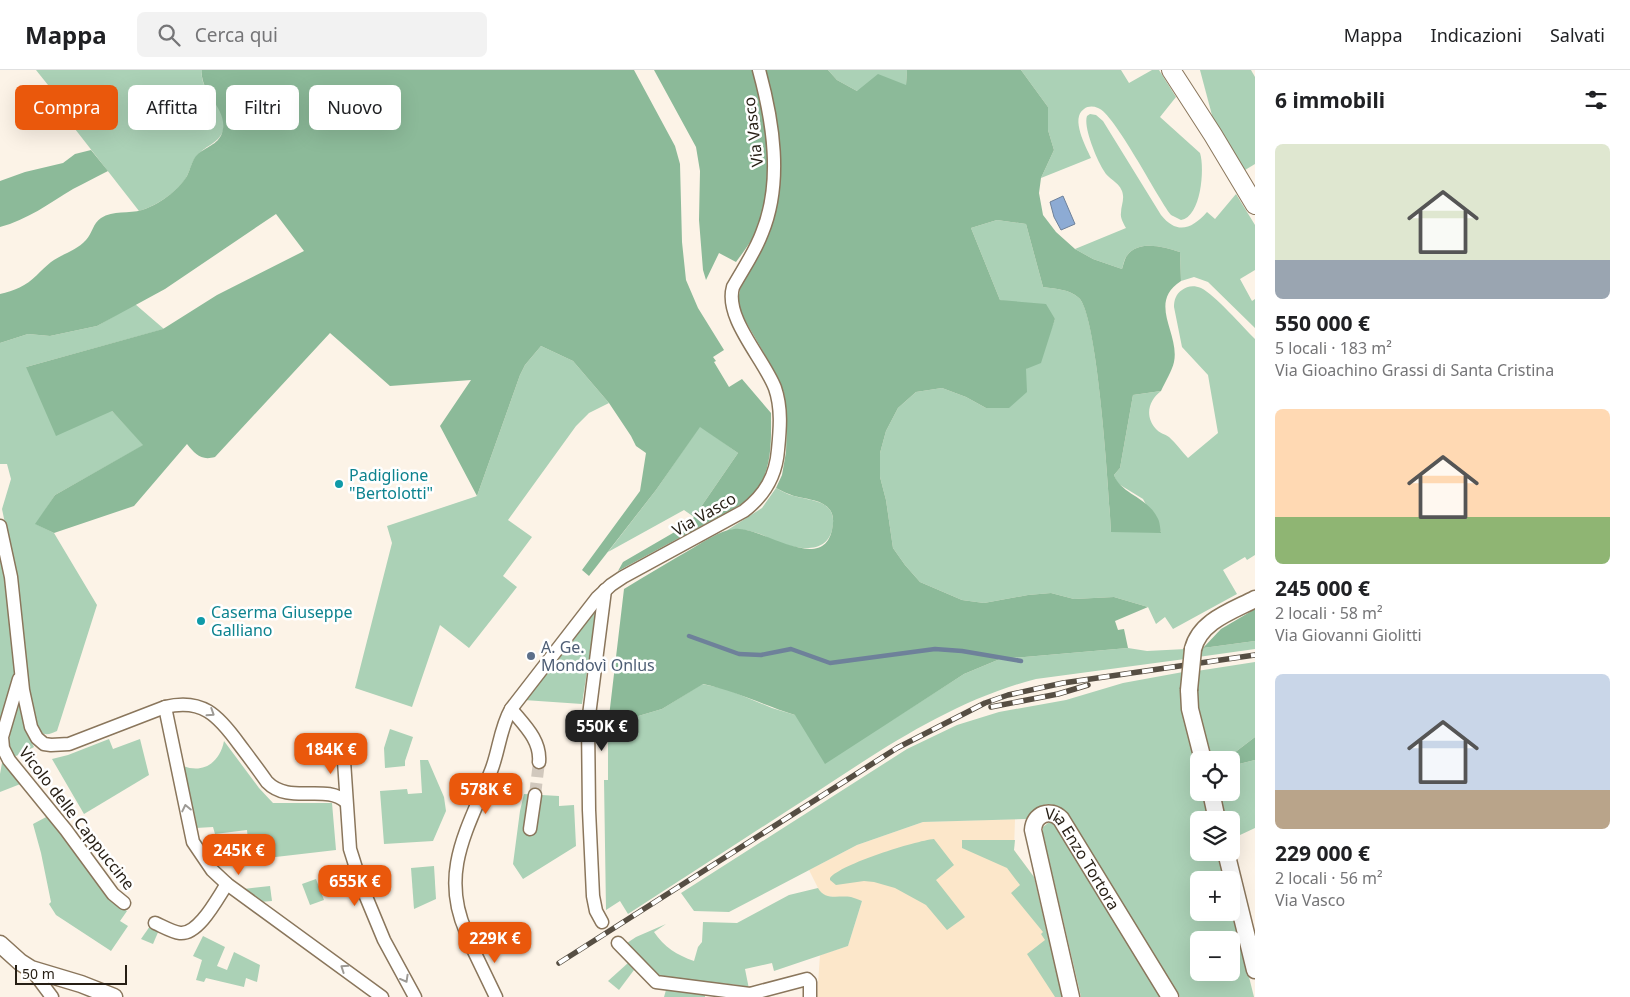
<!DOCTYPE html>
<html lang="it">
<meta charset="utf-8">
<style>
body{margin:0;font-family:"Noto Sans",sans-serif;background:#f2f2f2;color:#202124;height:100vh;display:flex;flex-direction:column;font-size:19px;white-space:nowrap}
*{box-sizing:border-box;margin:0}
p{font-size:16px;color:#757577}
.icon{flex:none;width:28px;height:28px;fill:none;stroke:currentColor;stroke-width:2;stroke-linecap:round;stroke-linejoin:round}
.map{position:relative;flex:1;overflow:hidden}
.side{display:flex;flex-direction:column;background:#fff;width:375px}
.side>*{flex:none}
.top-card{position:absolute;left:15px;top:15px;width:475px;height:45px;display:flex;gap:10px}
.buttons{position:absolute;left:1190px;top:681px;display:grid;gap:10px}
.buttons a{display:grid;place-items:center;width:50px;height:50px;border-radius:8px;background:#fff;box-shadow:0 5px 20px #0002;font-size:25px}
.scale{position:absolute;left:15px;bottom:12px;width:112px;box-sizing:border-box;padding-left:5px;border:2px solid #261e14;border-top:0;font-size:14px;line-height:18px;white-space:nowrap;color:#261e14;-webkit-text-stroke:4px #fff;paint-order:stroke}
.price{position:absolute;translate:-50% -42px;padding:0 11px;border-radius:10px;background:#ea580c;color:#fff;font-size:16px;line-height:32px;filter:drop-shadow(0 1px 2px #0008)}
.price::after{content:'';position:absolute;left:50%;top:30px;width:15px;height:11px;margin-left:-8px;background:inherit;clip-path:polygon(0 0,100% 0,50% 100%)}
.price.on{background:#222;color:#fff}
ul{padding:0;list-style:none}
li{display:grid;align-content:center;gap:10px;height:265px;padding:0 20px}
li span{display:grid;place-items:center;height:155px;border-radius:8px;color:#555}
li>.icon{margin-inline-start:auto}
span .icon{width:90px;height:90px;fill:#fffc;stroke-width:1}
li b{font-size:21px}
h2{display:flex;justify-content:space-between;align-items:center;height:60px;padding:0 20px;font-size:21px}
.tag{padding:0 18px;border-radius:8px;background:#fff;box-shadow:0 5px 20px #0002;font-size:18px;line-height:45px}
.tag.on{background:#ea580c;color:#fff}
header{display:flex;align-items:center;gap:30px;box-sizing:border-box;height:70px;padding:0 25px;background:#fff;border-bottom:1px solid #e0e0e0}
header strong{font-size:24px}
nav{display:flex;gap:28px;margin-inline-start:auto;font-size:18px}
.search{width:350px;height:45px;background:#f2f2f2;display:flex;align-items:center;gap:12px;box-sizing:border-box;padding:0 18px;border-radius:8px;color:#757577;font-size:19px}
main{display:flex;flex:1;min-height:0}
.map>svg:first-child{display:block}
.built{fill:#fce7ca}
.green{fill:#abd1b6;fill-rule:evenodd}
.forest{fill:#8cba99}
.water{fill:#8dabd4;stroke:#6e819a}
.lines{fill:none;stroke-linecap:round;stroke-linejoin:round}
.stream{stroke:#6e819a;stroke-width:4.5}
.minor-tunnel{stroke:#d1c8bd;stroke-width:12;stroke-dasharray:12 6;stroke-linecap:butt}
.minor-casing{stroke:#8a765c;stroke-width:15}
.tertiary-casing{stroke:#8a765c;stroke-width:19}
.secondary-casing{stroke:#8a765c;stroke-width:20}
.minor{stroke:#fff;stroke-width:12}
.tertiary{stroke:#fff;stroke-width:16}
.secondary{stroke:#fff;stroke-width:18}
.rail-casing{stroke:#564e43;stroke-width:5.5}
.rail{stroke:#fff;stroke-width:4;stroke-dasharray:11;stroke-linecap:butt}
.tertiary-bridge-casing{stroke:#8a765c;stroke-width:19;stroke-linecap:butt}
.tertiary-bridge{stroke:#fff;stroke-width:16}
.oneway{stroke:#9d9a95}
.culture-dot{fill:#0f9aa8;stroke:#fff;stroke-width:2}
.service-dot{fill:#5c6f8a;stroke:#fff;stroke-width:2}
.labels{text-anchor:middle;dominant-baseline:central;stroke-width:5;stroke-linejoin:round;paint-order:stroke}
.street-label{font-size:16px;fill:#261e14;stroke:#fff}
.culture-label{font-size:16px;fill:#0d838f;stroke:#fff;text-anchor:start}
.service-label{font-size:16px;fill:#4e5e75;stroke:#fff;text-anchor:start}
</style>
<header>
<strong>Mappa</strong>
<div class="search"><svg class="icon" aria-label="search" viewBox="0 0 24 24"><circle cx="10" cy="10" r="6"/><path d="M15 15l6 6"/></svg>Cerca qui</div>
<nav><a>Mappa</a><a>Indicazioni</a><a>Salvati</a></nav>
</header>
<main>
<div class="map">
<svg width="1255" height="927" viewBox="0 0 1255 927">
<rect width="100%" height="100%" fill="#fcf3e7"/>
<polygon class="built" points="1015,749 1014,780 1034,807 1062,927 817,927 820,885 848,876 862,831 826,826 820,822 809,800 857,775 923,752"/>
<g class="green">
<path d="M36,0H202C199,21 222,33 224,52C225,73 205,74 196,87C191,93 190,101 186,108C176,123 156,136 139,141L68,50V40Z"/>
<polygon points="828,0 907,0 906,15 857,21 837,10"/>
<path d="M1021,0H1121L1129,13L1152,0H1159L1176,27L1160,47L1200,83C1205,99 1201,147 1181,150L1171,145C1157,127 1114,43 1098,38C1093,36 1088,36 1084,39C1070,48 1086,77 1091,88L1041,108L1054,80L1048,60V37Z"/>
<polygon points="1200,0 1251,0 1255,7 1255,94 1245,100 1213,49"/>
<path d="M1090,44L1096,45L1103,51L1161,145C1177,165 1192,159 1207,142L1215,149L1236,124L1255,155V200L1240,209L1252,231L1255,229V258L1208,212L1194,207L1181,211L1180,182C1163,177 1138,169 1126,187C1124,190 1123,196 1122,199L1093,189L1075,179L1126,158C1124,154 1120,148 1121,143C1121,135 1125,130 1122,121C1118,111 1108,109 1104,101C1097,90 1083,57 1087,46Z"/>
<path d="M997,150L1026,154L1043,217C1056,219 1069,219 1079,228C1098,245 1109,427 1111,462H1161L1143,429L1117,413L1114,405L1120,398L1133,325L1161,321C1149,330 1144,346 1156,359C1159,363 1165,364 1169,367C1176,373 1182,382 1188,388L1218,363L1208,305L1182,277L1174,237C1174,230 1176,224 1182,220C1187,216 1194,215 1201,218C1215,225 1243,257 1255,269V485L1247,490L1245,487L1223,500L1237,524L1173,559L1165,547L1156,554L1148,537L1114,527L1074,529L1051,523L1028,525L984,533L962,530L920,512L905,495L893,478L886,430L880,407V383L886,361L898,338L916,322L942,318L966,327L986,338L1026,299L1047,270L1055,249L1000,230L971,158Z"/>
<path d="M135,234L164,259L26,297L112,341L144,375L55,425L36,454L54,463L97,535L57,661C50,664 47,666 39,662L34,647L29,618L16,506L2,439L11,409L7,394H0V273L28,264L50,266L97,256Z"/>
<polygon points="541,276 573,291 609,333 589,343 576,356 508,450 532,467 503,506 517,517 469,578 440,555 412,637 355,618 392,473 387,456 477,426 520,305 525,295"/>
<polygon points="700,356 738,383 694,447 684,440 608,482 656,420"/>
<path d="M776,418C782,421 788,425 794,426C811,431 835,430 833,454C830,487 796,479 774,471C770,469 765,466 760,464C749,460 738,458 726,461L762,438Z"/>
<polygon points="0,480 6,507 16,595 13,617 0,658"/>
<polygon points="597,536 582,634 524,630"/>
<polygon points="1255,571 1255,579 1198,587 1203,578"/>
<path d="M1128,578L1147,581L1186,579L1185,589L1036,609C954,630 882,679 812,725C751,764 690,804 628,844L620,831L606,840L604,710H608V655L662,639L702,614L726,619L772,638L795,645L892,650L964,604L1000,589Z"/>
<polygon points="1255,592 1255,667 1225,690 1210,690 1196,625 1197,601"/>
<path d="M1183,602L1185,644L1199,706V722L1203,723L1210,750H1199V782L1218,783L1225,810H1199V842H1231V835L1254,927H1180L1065,743C1049,727 1039,735 1026,749L923,752L857,775L729,842L694,841L681,823L907,679L957,655L999,642L1066,630L1123,613ZM1199,870H1231V902H1199Z"/>
<path d="M20,626L25,660L34,677L14,687C3,668 15,646 20,626Z"/>
<polygon points="390,659 413,667 405,691 405,696 385,698 384,678"/>
<polygon points="109,669 113,679 140,669 149,705 84,744 52,689 68,685"/>
<path d="M224,671L259,718L273,733H332L336,780L250,790L247,760L215,764L213,757L196,758L183,696C204,704 220,692 224,671Z"/>
<polygon points="420,690 428,690 444,727 446,741 433,771 384,774 380,721 407,719 408,724 422,723"/>
<polygon points="1255,690 1255,758 1240,765 1231,767 1231,750 1225,750 1218,723 1231,722 1231,696"/>
<polygon points="2,693 8,694 23,713 0,722 0,704"/>
<polygon points="524,724 559,726 559,736 574,735 576,776 523,809 513,794 520,741"/>
<polygon points="50,745 110,827 127,841 120,851 128,856 111,881 56,845 49,834 51,832 41,783 33,754"/>
<polygon points="1048,753 1054,753 1162,927 1081,927 1043,764 1043,757"/>
<path d="M934,769L954,795L936,810L965,847L947,860L926,835L895,818L874,812L864,811L836,815L830,810V808C841,794 915,771 934,769Z"/>
<polygon points="962,770 1015,770 1014,780 1034,807 1062,927 1055,927 1027,884 1045,870 1041,864 1043,862 1011,823 1020,815 1007,798 962,778"/>
<polygon points="434,796 436,829 414,839 411,798"/>
<polygon points="316,809 324,830 310,835 302,814"/>
<polygon points="270,816 272,831 260,832 244,819"/>
<path d="M818,818C825,831 838,825 851,827C855,828 859,830 862,831L848,876L774,901L772,893L745,899L749,919L738,918V915L660,907L627,873L636,867L666,854L654,862C664,877 677,885 694,891L698,877L702,872L703,852L737,853L789,825Z"/>
<polygon points="150,856 159,860 153,874 141,869"/>
<polygon points="203,866 225,877 217,896 227,900 234,882 260,895 257,912 246,908 244,917 206,908 204,912 196,910 202,890 193,886"/>
<polygon points="628,893 634,900 619,920 608,911"/>
<polygon points="666,920 705,924 705,927 664,927"/>
</g>
<g class="forest">
<path d="M202,0H634L675,76L680,94L682,172L686,210L698,238L724,280L713,287L716,291L714,292L729,317L742,309L771,343C771,369 773,400 755,422C751,427 745,431 740,435L618,501L623,492L685,456L694,447L738,383L700,357L656,420L589,506L582,500L640,421L646,383L636,376L631,366L609,333L573,291L541,276L525,295L520,305L477,426L440,356L471,310L390,316L330,263L215,387C201,391 195,384 187,374L134,436L54,463L35,454L55,425L143,375L112,341L56,366L26,297L163,259L217,225L304,181L276,144L165,219L97,256L50,266L28,264L0,273V224C14,221 26,216 37,205C41,201 46,196 51,192C62,184 76,181 86,170C92,164 93,153 101,148C113,140 129,144 142,140C158,135 178,121 187,106C190,100 192,90 197,85C205,77 218,75 222,63C230,39 199,23 202,0Z"/>
<path d="M654,0H753C766,45 775,99 763,145C758,163 747,177 736,192L719,183L706,210L703,200L699,150L700,101L696,77Z"/>
<path d="M764,0H828L837,10L857,21L878,4L906,15L907,0H1021L1048,37V60L1054,80L1041,108L1039,123L1043,145L1056,162L1075,179L1093,189L1122,199C1123,196 1124,191 1126,187C1138,169 1163,177 1180,182L1181,211C1147,233 1180,263 1174,292C1172,301 1165,312 1161,321L1133,325L1120,398L1114,405C1121,424 1147,427 1157,447C1160,451 1160,458 1161,463L1111,462C1109,427 1098,246 1079,228C1069,219 1056,219 1043,217L1026,154L997,150L971,158L1000,230L1046,234L1055,249L1041,293L1026,299L1027,322L1009,338H986L966,327L942,318L916,322L898,338L886,361L880,383V407L886,430L893,478L905,495L920,512L962,530L984,533L1028,525L1051,523L1074,529L1114,527L1148,537L1115,551L1118,560L1124,559L1128,578L1000,589L964,604L825,694L795,645C764,635 735,621 703,614L662,639L608,655L624,519C647,505 670,491 693,478C705,471 719,461 734,459C761,455 828,510 833,453C835,430 809,430 794,426C788,424 782,421 776,418L782,405L786,382L787,353L784,323L776,304L743,247L738,231L740,219L769,163L777,132Z"/>
<path d="M91,80L108,101C96,107 85,113 73,119C50,133 27,150 0,157V111L25,102L63,93L75,84Z"/>
<polygon points="1255,539 1255,571 1203,578 1221,559"/>
<polygon points="1255,667 1255,690 1231,696 1231,690 1225,690"/>
</g>
<polygon class="water" points="1063,126 1075,154 1061,160 1054,147 1050,132"/>
<g class="lines">
<polyline class="stream" points="689,566 739,584 761,585 791,579 830,593 935,579 962,581 1021,591"/>
<polyline class="minor-tunnel" points="535,725 539,692"/>
<defs>
<g id="minor">
<path d="M0,456L11,507L23,620L31,657L37,668L44,674L51,675L69,674L165,637C202,628 218,645 239,674C248,686 258,699 267,712C289,735 326,713 346,732"/>
<polyline points="19,609 2,667 3,678 9,690 66,760 113,824 124,833"/>
<polyline points="165,637 193,772 212,800 227,814 382,927"/>
<path d="M511,639C524,655 541,670 539,692"/>
<polyline points="343,676 350,779 362,817 384,870 415,927"/>
<polyline points="530,759 535,725"/>
<polyline points="602,852 596,841 593,826 589,740 588,653 605,520"/>
<path d="M155,853C162,856 172,862 180,863C199,865 218,827 227,814"/>
<path d="M466,862C439,801 469,757 491,701C499,681 500,658 511,639L597,528L611,515L623,507L744,441C765,425 776,406 778,380C780,360 782,338 775,318C764,289 724,248 733,217C743,199 755,182 762,163C783,112 773,51 759,0"/>
<polyline points="470,873 496,927"/>
<polyline points="618,873 656,912 750,924 807,909 810,912 810,927"/>
<polyline points="31,899 52,927"/>
</g>
<g id="tertiary">
<path d="M1193,579C1200,551 1232,541 1255,529"/>
<polyline points="1189,620 1190,639 1203,690"/>
<polyline points="1211,722 1217,750"/>
<polyline points="1226,782 1255,900"/>
<polyline points="0,874 20,892 31,899 81,914 114,927"/>
<path id="s1" d="M1071,927L1033,760C1034,744 1050,738 1061,749L1170,927"/>
</g>
<polyline id="secondary" points="1171,0 1213,65 1255,135"/>
</defs>
<use href="#minor" class="minor-casing"/>
<use href="#tertiary" class="tertiary-casing"/>
<use href="#secondary" class="secondary-casing"/>
<use href="#minor" class="minor"/>
<use href="#tertiary" class="tertiary"/>
<use href="#secondary" class="secondary"/>
<defs>
<g id="rail">
<polyline points="991,637 1058,624 1088,615"/>
<polyline points="559,893 897,678 985,633 1008,625 1063,613 1255,585"/>
</g>
</defs>
<use href="#rail" class="rail-casing"/>
<use href="#rail" class="rail"/>
<defs>
<polyline id="tertiary-bridge" points="1189,620 1193,579"/>
</defs>
<use href="#tertiary-bridge" class="tertiary-bridge-casing"/>
<use href="#tertiary-bridge" class="tertiary-bridge"/>
</g>
<defs><path id="oneway-chevron" d="M-2-3.5L2.5 0L-2 3.5" fill="none" stroke-width="1.6" stroke-linecap="round" stroke-linejoin="round" transform="scale(1.25)"/></defs>
<g class="oneway">
<use href="#oneway-chevron" transform="translate(211 643) rotate(33)"/>
<use href="#oneway-chevron" transform="translate(186 738) rotate(-102)"/>
<use href="#oneway-chevron" transform="translate(344 898) rotate(-146)"/>
<use href="#oneway-chevron" transform="translate(405 909) rotate(61)"/>
</g>
<g class="culture-dot">
<circle cx="339" cy="414" r="5"/>
<circle cx="201" cy="551" r="5"/>
</g>
<circle class="service-dot" cx="531" cy="586" r="5"/>
<g class="labels">
<g class="street-label">
<text transform="translate(753 62) rotate(-97)">Via Vasco</text>
<text transform="translate(704 444) rotate(-30)">Via Vasco</text>
<text transform="translate(77 748) rotate(52)">Vicolo delle Cappuccine</text>
<text stroke="none"><textPath href="#s1" startOffset="254">Via Enzo Tortora</textPath></text>
</g>
<g class="culture-label">
<text x="349" y="405">Padiglione<tspan x="349" dy="18">"Bertolotti"</tspan></text>
<text x="211" y="542">Caserma Giuseppe<tspan x="211" dy="18">Galliano</tspan></text>
</g>
<g class="service-label">
<text x="541" y="577">A. Ge.<tspan x="541" dy="18">Mondovì Onlus</tspan></text>
</g>
</g>
</svg>
<div class="buttons">
<a><svg class="icon" aria-label="locate" viewBox="0 0 24 24"><circle cx="12" cy="12" r="6"/><path d="M12 2v4M12 18v4M2 12h4M18 12h4"/></svg></a>
<a><svg class="icon" aria-label="layers" viewBox="0 0 24 24"><path d="M12 4l9 5-9 5-9-5zM3 14l9 5 9-5"/></svg></a>
<a>+</a>
<a>−</a>
</div>
<div class="scale">50 m</div>
<b class="price on" style="left:602px;top:682px">550K €</b>
<b class="price" style="left:331px;top:705px">184K €</b>
<b class="price" style="left:486px;top:745px">578K €</b>
<b class="price" style="left:239px;top:806px">245K €</b>
<b class="price" style="left:355px;top:837px">655K €</b>
<b class="price" style="left:495px;top:894px">229K €</b>
<div class="top-card">
<a class="tag on">Compra</a>
<a class="tag">Affitta</a>
<a class="tag">Filtri</a>
<a class="tag">Nuovo</a>
</div>
</div>
<section class="side">
<h2>6 immobili<svg class="icon" aria-label="filters" viewBox="0 0 24 24"><path d="M4 7h16M4 17h16"/><circle cx="9" cy="7" r="2"/><circle cx="15" cy="17" r="2"/></svg></h2>
<ul>
<li><span style="background:linear-gradient(#dfe7d0 75%,#9aa5b1 0)"><svg class="icon" aria-label="home" viewBox="0 0 24 24"><path d="M3 11l9-7 9 7M6 9v11h12V9"/></svg></span><div><b>550 000 €</b><p>5 locali · 183 m²</p><p>Via Gioachino Grassi di Santa Cristina</p></div></li>
<li><span style="background:linear-gradient(#ffd9b3 70%,#8fb573 0)"><svg class="icon" aria-label="home" viewBox="0 0 24 24"><path d="M3 11l9-7 9 7M6 9v11h12V9"/></svg></span><div><b>245 000 €</b><p>2 locali · 58 m²</p><p>Via Giovanni Giolitti</p></div></li>
<li><span style="background:linear-gradient(#c9d6e8 75%,#b9a48a 0)"><svg class="icon" aria-label="home" viewBox="0 0 24 24"><path d="M3 11l9-7 9 7M6 9v11h12V9"/></svg></span><div><b>229 000 €</b><p>2 locali · 56 m²</p><p>Via Vasco</p></div></li>
</ul>
</section>
</main>
